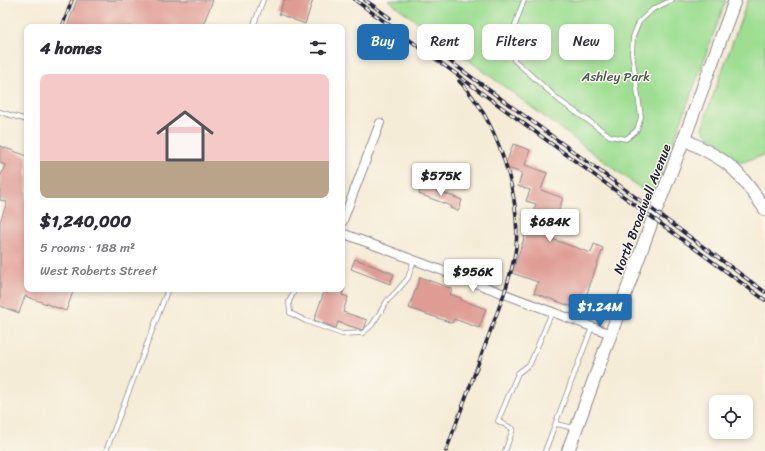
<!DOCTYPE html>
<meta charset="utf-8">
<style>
body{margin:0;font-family:Sriracha,sans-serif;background:#f7f7f7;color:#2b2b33;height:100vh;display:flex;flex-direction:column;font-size:15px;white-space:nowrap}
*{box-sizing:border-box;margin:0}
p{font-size:13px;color:#7c7c81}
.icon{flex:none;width:22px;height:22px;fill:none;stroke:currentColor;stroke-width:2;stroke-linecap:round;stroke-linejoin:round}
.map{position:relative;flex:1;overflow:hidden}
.details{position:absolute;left:24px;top:24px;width:321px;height:268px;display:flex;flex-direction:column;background:#fff;border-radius:8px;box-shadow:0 2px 6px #0003}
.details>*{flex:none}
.hud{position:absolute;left:357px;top:24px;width:348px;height:36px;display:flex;gap:8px}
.tools{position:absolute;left:709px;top:395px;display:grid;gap:8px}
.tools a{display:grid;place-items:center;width:44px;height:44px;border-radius:8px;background:#fff;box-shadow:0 2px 6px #0003;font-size:20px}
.price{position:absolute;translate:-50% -34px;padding:0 9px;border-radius:4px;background:#fff;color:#222;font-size:13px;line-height:26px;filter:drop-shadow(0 1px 2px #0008)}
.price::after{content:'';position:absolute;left:50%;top:24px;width:12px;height:9px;margin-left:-6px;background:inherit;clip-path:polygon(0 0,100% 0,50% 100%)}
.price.current{background:#1f6fb2;color:#fff}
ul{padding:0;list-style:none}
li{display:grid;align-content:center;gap:8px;height:212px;padding:0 16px}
li span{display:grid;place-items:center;height:124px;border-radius:8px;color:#555}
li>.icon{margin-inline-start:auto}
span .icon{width:72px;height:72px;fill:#fffc;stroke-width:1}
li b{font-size:17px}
h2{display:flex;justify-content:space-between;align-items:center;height:48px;padding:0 16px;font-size:17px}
.pill{padding:0 14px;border-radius:8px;background:#fff;box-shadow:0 2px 6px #0003;font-size:14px;line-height:36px}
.pill.current{background:#1f6fb2;color:#fff}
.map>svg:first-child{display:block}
.green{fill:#9ede93;stroke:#608067}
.building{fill:#df9c94}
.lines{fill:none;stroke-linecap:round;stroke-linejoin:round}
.service-casing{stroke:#8c8789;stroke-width:5.5}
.minor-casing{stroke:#8c8789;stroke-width:10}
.secondary-casing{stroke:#8c8789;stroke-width:14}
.service{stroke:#fff;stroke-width:4}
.minor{stroke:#fff;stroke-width:8}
.secondary{stroke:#fff;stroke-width:12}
.rail-casing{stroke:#22223b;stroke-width:3.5}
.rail{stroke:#fbf7ec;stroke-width:2;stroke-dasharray:6;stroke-linecap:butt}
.labels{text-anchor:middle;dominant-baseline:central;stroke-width:3;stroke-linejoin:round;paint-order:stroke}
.park-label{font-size:13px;fill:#475a55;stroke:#fbf7ec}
.street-label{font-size:13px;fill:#22223b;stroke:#fbf7ec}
</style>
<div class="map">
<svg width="765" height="451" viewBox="0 0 765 451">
<rect width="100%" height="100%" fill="#fbf7ec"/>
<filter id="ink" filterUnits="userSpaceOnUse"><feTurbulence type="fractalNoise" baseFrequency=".025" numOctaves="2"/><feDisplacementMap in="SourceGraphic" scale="8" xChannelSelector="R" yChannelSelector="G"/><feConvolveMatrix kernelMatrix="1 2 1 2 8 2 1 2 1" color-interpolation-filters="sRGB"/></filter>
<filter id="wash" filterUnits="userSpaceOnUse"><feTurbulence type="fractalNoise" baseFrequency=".012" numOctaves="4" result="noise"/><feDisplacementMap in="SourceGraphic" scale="16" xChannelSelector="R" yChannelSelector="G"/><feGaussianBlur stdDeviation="0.9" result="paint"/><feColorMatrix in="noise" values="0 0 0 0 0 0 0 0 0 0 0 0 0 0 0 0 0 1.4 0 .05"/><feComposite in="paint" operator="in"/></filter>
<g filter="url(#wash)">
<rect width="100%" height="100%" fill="#f5ecd7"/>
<g class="green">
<polygon points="388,0 726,0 654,195 644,191"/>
<polygon points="748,0 765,0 765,155 739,163 713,141 703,129 707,112"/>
</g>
<g id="blocks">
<g class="building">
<polygon points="77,0 213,0 202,27 67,27"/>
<polygon points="284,0 313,0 305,24 279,14"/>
<polygon points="513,144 530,150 525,165 547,173 541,190 563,198 549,238 591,253 594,244 603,248 581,310 534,293 538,282 512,273 536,204 526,201 530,190 518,186 522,173 505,167"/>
<polygon points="0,146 27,156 27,289 74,289 66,311 25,296 19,313 0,306 0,222 7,202 0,200 0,178 5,165 0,163"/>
<polygon points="422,185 462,200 458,211 450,208 451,206 419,194"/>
<polygon points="355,259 394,274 390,284 351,269"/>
<polygon points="420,277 452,289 450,294 461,298 461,300 486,309 479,328 454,319 452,323 409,308"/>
<polygon points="330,289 344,289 342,295 348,297 343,312 367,320 365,327 362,330 338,322 336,328 314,320 324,292 328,293"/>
</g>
</g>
</g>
<g filter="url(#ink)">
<use href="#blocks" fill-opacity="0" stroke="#8c8789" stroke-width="1"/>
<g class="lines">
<defs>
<g id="service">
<polyline points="524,0 512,33 514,60 560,101 610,136 626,139 637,130 641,117 632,53 633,37 639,22 653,9 672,0"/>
<polyline points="253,27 263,0"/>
<polyline points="0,112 27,120"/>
<polyline points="295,289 289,302 290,313 306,321 342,334 363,333 372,325 387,301 397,291 408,278 414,260"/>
<polyline points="556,424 574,428"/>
<polyline points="106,451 168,289"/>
<polyline points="505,451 513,429 498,421 518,373 530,364 552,312"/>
<polyline points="545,451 592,327"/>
</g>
<g id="minor">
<polyline points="342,223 380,123"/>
<polyline points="342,233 611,334"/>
</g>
<g id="secondary">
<path d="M684,139C697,146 712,153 725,162C741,174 753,192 765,209"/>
<polyline points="568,451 655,213 684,139 735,0"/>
</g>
</defs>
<use href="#service" class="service-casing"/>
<use href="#minor" class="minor-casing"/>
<use href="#secondary" class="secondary-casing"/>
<use href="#service" class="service"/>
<use href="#minor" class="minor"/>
<use href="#secondary" class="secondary"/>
<defs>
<g id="rail">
<polyline points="355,0 765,300"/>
<polyline points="365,0 390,18"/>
<polyline points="62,27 72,0"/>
<polyline points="444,57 765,292"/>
<path d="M446,451L504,294C509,279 514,263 516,247C521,195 497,119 459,81"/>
</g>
</defs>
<use href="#rail" class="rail-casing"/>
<use href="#rail" class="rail"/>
</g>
</g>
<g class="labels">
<g class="park-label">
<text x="616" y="76">Ashley Park</text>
</g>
<g class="street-label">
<text transform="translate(642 209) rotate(-69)">North Broadwell Avenue</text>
</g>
</g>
</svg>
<div class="tools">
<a><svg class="icon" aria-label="locate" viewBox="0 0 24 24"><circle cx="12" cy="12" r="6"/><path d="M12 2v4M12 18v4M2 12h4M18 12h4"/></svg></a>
</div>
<b class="price" style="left:441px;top:197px">$575K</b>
<b class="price" style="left:550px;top:243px">$684K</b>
<b class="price" style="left:473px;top:293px">$956K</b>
<b class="price current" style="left:600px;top:328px">$1.24M</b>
<div class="hud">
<a class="pill current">Buy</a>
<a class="pill">Rent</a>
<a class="pill">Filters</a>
<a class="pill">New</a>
</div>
<section class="details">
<h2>4 homes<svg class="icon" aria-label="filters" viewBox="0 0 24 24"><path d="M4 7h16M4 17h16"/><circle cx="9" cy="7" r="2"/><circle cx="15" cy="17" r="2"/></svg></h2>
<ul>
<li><span style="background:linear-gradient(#f6c9c9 70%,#b9a48a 0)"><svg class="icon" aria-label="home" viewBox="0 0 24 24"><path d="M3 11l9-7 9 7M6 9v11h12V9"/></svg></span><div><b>$1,240,000</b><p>5 rooms · 188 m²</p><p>West Roberts Street</p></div></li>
</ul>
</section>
</div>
